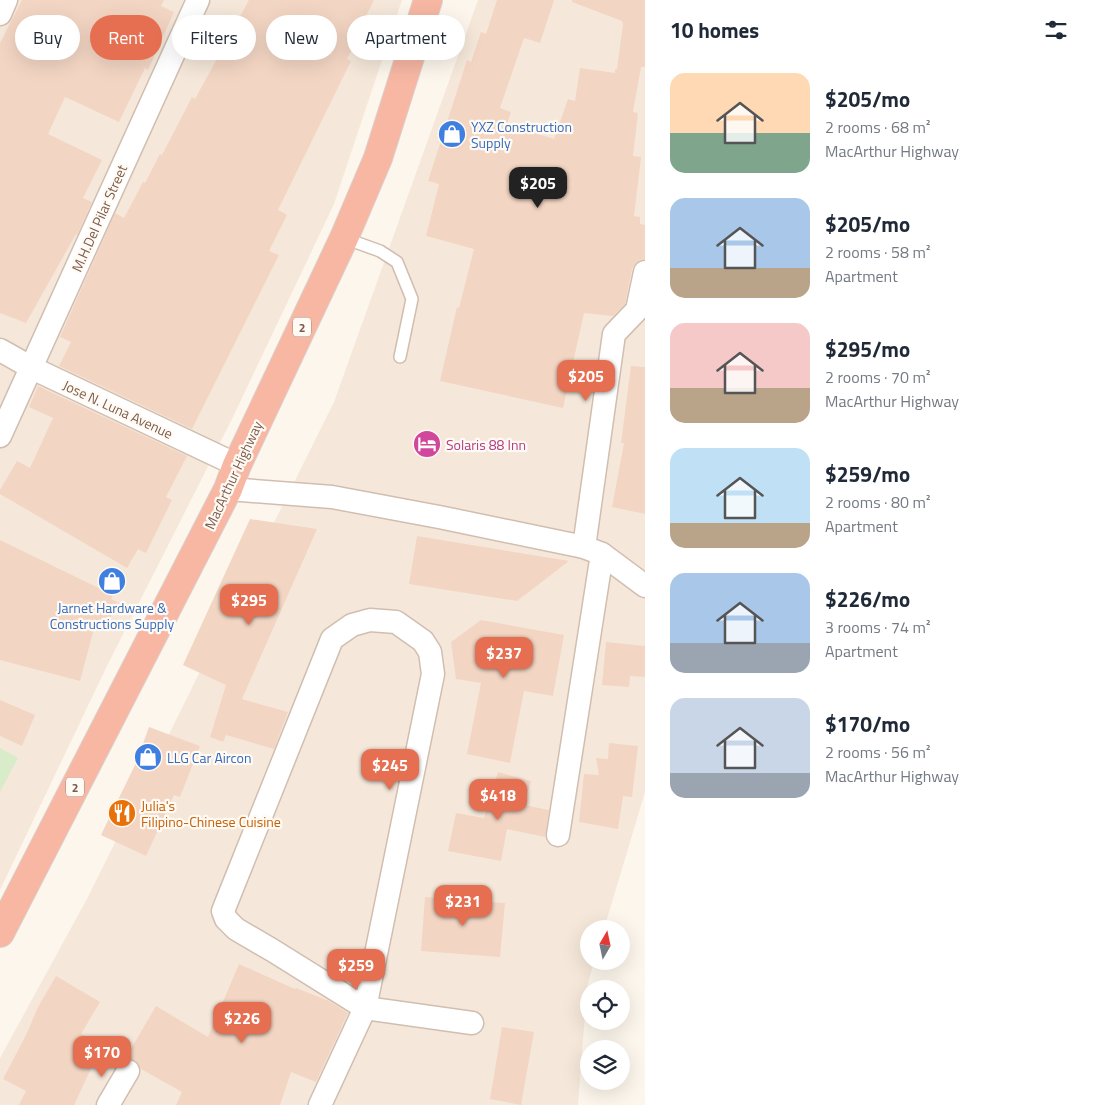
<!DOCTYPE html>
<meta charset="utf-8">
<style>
body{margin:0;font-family:"Titillium Web",sans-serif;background:#f2f2f3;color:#1f2937;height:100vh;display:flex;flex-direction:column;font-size:19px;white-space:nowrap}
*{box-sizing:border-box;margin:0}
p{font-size:16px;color:#747a83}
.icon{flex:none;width:28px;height:28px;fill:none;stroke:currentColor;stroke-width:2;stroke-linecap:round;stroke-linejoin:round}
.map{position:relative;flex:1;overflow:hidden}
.panel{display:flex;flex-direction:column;background:#fff;width:450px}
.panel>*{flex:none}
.banner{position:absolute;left:15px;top:15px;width:475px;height:45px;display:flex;gap:10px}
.needle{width:32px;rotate:9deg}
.tools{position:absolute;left:580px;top:920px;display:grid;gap:10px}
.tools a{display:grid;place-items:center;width:50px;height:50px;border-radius:50%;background:#fff;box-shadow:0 5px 20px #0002;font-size:25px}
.price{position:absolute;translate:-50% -42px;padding:0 11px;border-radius:10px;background:#e76f51;color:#fff;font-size:16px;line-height:32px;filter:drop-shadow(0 1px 2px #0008)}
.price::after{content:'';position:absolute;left:50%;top:30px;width:15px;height:11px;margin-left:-8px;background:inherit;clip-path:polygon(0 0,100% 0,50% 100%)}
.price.active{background:#222;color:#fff}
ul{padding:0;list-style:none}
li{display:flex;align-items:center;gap:15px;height:125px;padding:0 25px}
li span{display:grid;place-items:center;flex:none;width:140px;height:100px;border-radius:15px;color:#555}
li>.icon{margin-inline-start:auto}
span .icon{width:60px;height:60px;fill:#fffc;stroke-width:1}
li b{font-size:21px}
h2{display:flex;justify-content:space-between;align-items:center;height:60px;padding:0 25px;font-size:21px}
.pill{padding:0 18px;border-radius:22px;background:#fff;box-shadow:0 5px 20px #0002;font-size:18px;line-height:45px}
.pill.active{background:#e76f51;color:#fff}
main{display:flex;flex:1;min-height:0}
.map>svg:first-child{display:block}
.residential{fill:#f5e8da}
.green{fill:#d8ecc9}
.building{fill:#f3d5c3}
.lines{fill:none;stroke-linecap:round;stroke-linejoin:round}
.lane-casing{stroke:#d1beb0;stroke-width:14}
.street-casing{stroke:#d1beb0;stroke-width:25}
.highway-casing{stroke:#dad1cd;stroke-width:30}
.lane{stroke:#fff;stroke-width:11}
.street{stroke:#fff;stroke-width:22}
.highway{stroke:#f7b7a3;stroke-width:28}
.labels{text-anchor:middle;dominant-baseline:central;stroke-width:4.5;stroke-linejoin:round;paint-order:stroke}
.shield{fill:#fffaf3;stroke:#a28b7f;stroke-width:1}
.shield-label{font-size:12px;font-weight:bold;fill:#7a5c4d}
.shop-label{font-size:14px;fill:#366cbe;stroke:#fffaf3;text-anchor:start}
.street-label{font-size:14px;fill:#7a5c4d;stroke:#fffaf3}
.hotel-label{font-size:14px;fill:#b23c85;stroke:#fffaf3;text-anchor:start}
.food-label{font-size:14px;fill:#c56008;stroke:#fffaf3;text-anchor:start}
</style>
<main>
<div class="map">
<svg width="645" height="1105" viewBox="0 0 645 1105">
<rect width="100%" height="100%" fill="#fdf6ec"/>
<g class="residential">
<polygon points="0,0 402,0 334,204 233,417 106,668 0,890"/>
<polygon points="478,0 645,0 645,792 604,929 589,929 589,961 594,961 587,987 578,1105 0,1105 0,1058 88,897 334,402"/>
</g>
<polygon class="green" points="0,748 18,758 0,792"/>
<g class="building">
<polygon points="22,0 164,0 161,6 174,12 148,70 145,68 119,122 65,97 48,134 102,160 83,198 92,202 77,235 76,234 26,323 0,313 0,43"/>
<polygon points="249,0 374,0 366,16 368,17 347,59 351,61 278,210 287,215 269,251 279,255 192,429 59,366 71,342 60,337 115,213 124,218 143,182 145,183 160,154 162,155 192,97 195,99"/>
<polygon points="497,0 554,0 540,43 524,38 500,108 511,112 507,124 554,139 568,99 575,101 580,68 615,73 615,69 617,69 623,24 622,21 572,2 572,0 645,0 645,67 641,67 633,112 638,113 633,156 641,157 634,216 640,217 640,224 645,225 645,259 640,260 635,264 632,269 625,304 613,316 584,313 563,408 440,381 457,307 459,308 474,249 426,236 439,184 428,181 467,60 471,62 481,32 486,34"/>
<polygon points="631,366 645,367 645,514 612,507 624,443 621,443"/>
<polygon points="38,386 187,456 166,497 172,500 146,553 138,549 127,568 0,494 0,490 17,461 30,468 53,418 29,407"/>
<polygon points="250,519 317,529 242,699 288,712 274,749 226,735 223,742 210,737 226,685 183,665"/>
<polygon points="417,536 569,561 517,601 409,584"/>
<polygon points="0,540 113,595 111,599 119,603 105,626 96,621 80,681 0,660"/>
<polygon points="481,620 564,635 553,696 524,691 510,763 467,754 481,683 456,679 451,642"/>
<polygon points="606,642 645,646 645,677 630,676 629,687 602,685"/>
<polygon points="0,700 35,715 22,746 0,736"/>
<polygon points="149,727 200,746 180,797 174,795 146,856 101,835 136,763"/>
<polygon points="609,743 638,746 632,797 623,796 618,829 579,822 584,774 599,775 596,758 608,759"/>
<polygon points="498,772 531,781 524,805 549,810 545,837 507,829 501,861 448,851 456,813 484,818"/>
<polygon points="425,897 505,903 500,957 421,951"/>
<polygon points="239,964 295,989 296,988 329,1001 348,1013 316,1082 291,1072 280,1105 176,1105 182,1092 141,1069 135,1060 125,1059 156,1006 208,1037"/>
<polygon points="56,976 100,1002 81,1034 102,1045 74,1105 19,1105 26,1091 3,1079 27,1033 38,1007"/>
<polygon points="502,1027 534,1032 521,1105 490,1099"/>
</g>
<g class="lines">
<defs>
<polyline id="lane" points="344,238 380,251 397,262 412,299 400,357"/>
<g id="street">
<polyline points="0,14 6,0"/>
<polyline points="0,350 32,368 237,465"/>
<polyline points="0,436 198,0"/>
<polyline points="228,489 332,497 439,517 584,547 602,554 558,835"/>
<polyline points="584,547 614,334 637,310 645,272"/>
<polyline points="602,554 645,586"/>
<polygon points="370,620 396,622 423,641 430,652 433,674 365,1008 272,950 236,929 226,919 223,911 332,639 352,625"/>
<polyline points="108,1105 128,1071"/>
<polyline points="320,1105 365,1008 472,1023"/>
</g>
<polyline id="highway" points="0,933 228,489 237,465 344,238 378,158 428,0"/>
</defs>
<use href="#lane" class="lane-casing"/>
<use href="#street" class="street-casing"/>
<use href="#highway" class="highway-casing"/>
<use href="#lane" class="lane"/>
<use href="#street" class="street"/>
<use href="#highway" class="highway"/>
</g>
<defs>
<symbol id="shop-disc" viewBox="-11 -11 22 22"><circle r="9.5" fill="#3f7fe0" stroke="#fffaf3"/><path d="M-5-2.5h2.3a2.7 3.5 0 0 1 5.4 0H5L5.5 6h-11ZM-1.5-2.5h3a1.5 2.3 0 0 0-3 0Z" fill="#fff"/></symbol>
<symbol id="hotel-disc" viewBox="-11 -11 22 22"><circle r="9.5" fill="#d1479c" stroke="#fffaf3"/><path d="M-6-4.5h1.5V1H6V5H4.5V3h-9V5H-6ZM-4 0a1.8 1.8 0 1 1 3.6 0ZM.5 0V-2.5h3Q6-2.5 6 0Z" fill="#fff"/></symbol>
<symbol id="restaurant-disc" viewBox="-11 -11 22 22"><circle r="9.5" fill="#e8710a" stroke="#fffaf3"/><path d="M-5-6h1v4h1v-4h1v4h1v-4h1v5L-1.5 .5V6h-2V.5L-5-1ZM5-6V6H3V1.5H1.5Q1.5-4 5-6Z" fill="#fff"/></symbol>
</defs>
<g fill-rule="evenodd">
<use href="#shop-disc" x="436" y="118" width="32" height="32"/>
<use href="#hotel-disc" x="411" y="428" width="32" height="32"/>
<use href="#shop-disc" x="96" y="565" width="32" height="32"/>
<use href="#shop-disc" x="132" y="741" width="32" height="32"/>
<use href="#restaurant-disc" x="106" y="797" width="32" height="32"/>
</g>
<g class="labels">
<g class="shield">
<rect x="293" y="317.5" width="18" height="19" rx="4"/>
<rect x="66" y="777.5" width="18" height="19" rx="4"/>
</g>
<g class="shield-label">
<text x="302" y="327">2</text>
<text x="75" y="787">2</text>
</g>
<g class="shop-label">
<text x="471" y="126">YXZ Construction<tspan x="471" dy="16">Supply</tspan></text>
<text x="112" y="607" text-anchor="middle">Jarnet Hardware &amp;<tspan x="112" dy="16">Constructions Supply</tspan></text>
<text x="167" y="757">LLG Car Aircon</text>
</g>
<g class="street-label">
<text transform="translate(99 218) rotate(-66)">M.H.Del Pilar Street</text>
<text transform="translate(118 409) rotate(25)">Jose N. Luna Avenue</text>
<text transform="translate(233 475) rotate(-65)">MacArthur Highway</text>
</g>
<g class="hotel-label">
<text x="446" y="444">Solaris 88 Inn</text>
</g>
<g class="food-label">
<text x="141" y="805">Julia's<tspan x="141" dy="16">Filipino-Chinese Cuisine</tspan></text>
</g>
</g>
</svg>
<div class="tools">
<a><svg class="needle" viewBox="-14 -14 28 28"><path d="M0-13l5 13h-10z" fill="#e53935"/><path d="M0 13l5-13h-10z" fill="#747a83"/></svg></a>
<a><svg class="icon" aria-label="locate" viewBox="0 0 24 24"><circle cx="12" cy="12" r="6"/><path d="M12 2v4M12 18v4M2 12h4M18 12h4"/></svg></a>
<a><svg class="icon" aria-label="layers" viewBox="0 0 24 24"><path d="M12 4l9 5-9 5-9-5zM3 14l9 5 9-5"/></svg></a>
</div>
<b class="price active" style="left:538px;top:209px">$205</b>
<b class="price" style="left:586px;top:402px">$205</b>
<b class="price" style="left:249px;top:626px">$295</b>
<b class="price" style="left:504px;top:679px">$237</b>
<b class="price" style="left:390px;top:791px">$245</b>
<b class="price" style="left:498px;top:821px">$418</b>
<b class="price" style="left:463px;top:927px">$231</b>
<b class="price" style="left:356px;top:991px">$259</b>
<b class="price" style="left:242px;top:1044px">$226</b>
<b class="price" style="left:102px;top:1078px">$170</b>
<div class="banner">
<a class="pill">Buy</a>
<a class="pill active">Rent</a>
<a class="pill">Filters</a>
<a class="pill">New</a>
<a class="pill">Apartment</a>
</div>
</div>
<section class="panel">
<h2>10 homes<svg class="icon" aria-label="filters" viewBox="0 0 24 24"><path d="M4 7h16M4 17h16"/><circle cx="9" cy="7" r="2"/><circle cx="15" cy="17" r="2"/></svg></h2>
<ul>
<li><span style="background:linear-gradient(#ffd9b3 60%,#7fa58c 0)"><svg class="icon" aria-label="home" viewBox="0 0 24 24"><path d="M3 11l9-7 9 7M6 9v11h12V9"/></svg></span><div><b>$205/mo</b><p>2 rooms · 68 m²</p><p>MacArthur Highway</p></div></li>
<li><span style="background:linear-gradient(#a9c7e8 70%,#b9a48a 0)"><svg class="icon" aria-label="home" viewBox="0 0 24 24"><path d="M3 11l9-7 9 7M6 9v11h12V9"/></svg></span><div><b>$205/mo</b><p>2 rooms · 58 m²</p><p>Apartment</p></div></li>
<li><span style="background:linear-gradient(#f6c9c9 65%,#b9a48a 0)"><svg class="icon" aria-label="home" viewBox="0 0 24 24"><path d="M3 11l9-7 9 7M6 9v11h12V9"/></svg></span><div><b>$295/mo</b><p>2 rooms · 70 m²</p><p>MacArthur Highway</p></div></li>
<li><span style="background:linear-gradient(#bfe0f5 75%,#b9a48a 0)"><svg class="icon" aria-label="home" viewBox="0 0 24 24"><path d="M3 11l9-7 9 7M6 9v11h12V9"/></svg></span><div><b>$259/mo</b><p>2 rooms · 80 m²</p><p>Apartment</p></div></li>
<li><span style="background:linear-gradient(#a9c7e8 70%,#9aa5b1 0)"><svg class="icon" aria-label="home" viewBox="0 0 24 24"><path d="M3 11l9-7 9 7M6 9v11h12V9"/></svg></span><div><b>$226/mo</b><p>3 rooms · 74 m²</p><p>Apartment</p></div></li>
<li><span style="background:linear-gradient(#c9d6e8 75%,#9aa5b1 0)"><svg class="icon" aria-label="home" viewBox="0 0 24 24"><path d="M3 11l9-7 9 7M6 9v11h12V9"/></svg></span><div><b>$170/mo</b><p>2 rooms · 56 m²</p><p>MacArthur Highway</p></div></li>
</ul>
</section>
</main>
